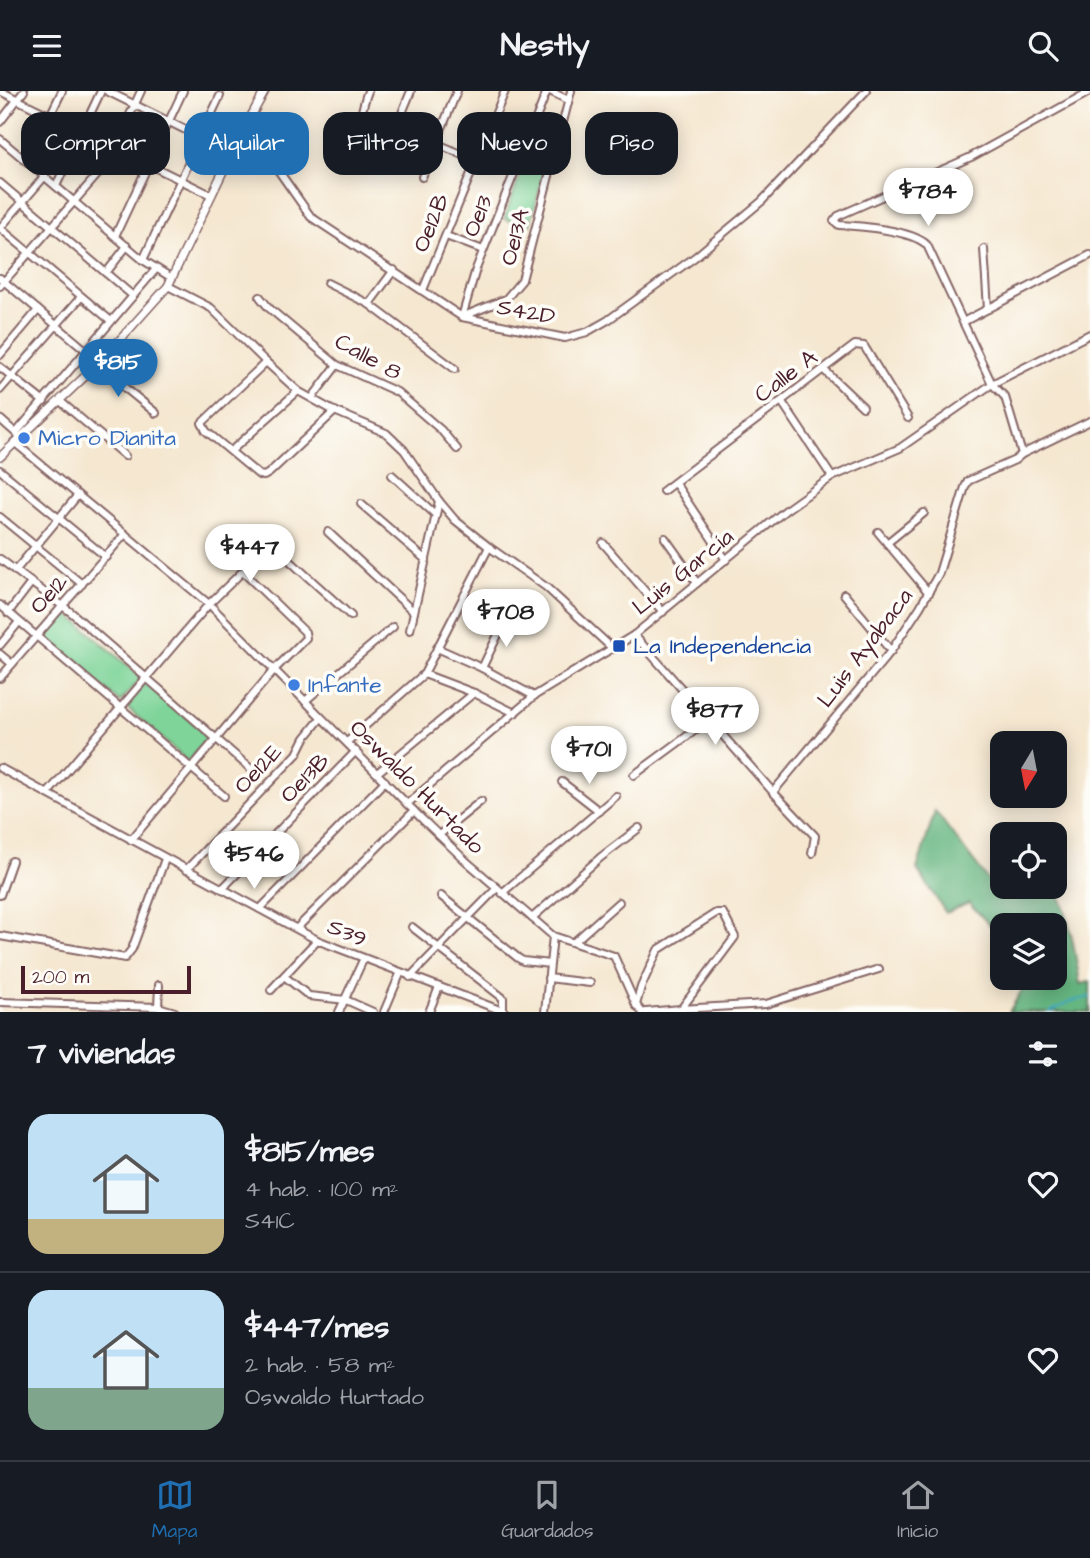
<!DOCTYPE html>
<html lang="es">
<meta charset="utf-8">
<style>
body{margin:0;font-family:"Architects Daughter",sans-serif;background:#20242c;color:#f1f3f6;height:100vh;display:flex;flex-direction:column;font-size:26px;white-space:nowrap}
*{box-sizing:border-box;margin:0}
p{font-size:23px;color:#9ea1a6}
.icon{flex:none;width:38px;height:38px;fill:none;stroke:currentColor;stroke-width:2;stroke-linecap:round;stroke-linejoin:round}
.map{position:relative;height:921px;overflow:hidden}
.panel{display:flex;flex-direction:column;background:#171b24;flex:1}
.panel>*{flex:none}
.banner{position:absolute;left:21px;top:21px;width:700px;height:63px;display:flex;gap:14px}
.needle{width:46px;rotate:190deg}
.fabs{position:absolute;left:990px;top:640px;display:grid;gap:14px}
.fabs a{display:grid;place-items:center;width:77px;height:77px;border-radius:14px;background:#171b24;box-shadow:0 4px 18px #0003;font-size:35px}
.scale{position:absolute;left:21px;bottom:18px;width:170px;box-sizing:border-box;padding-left:7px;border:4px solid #4a1f2b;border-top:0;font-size:19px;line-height:24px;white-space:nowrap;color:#4a1f2b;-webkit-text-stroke:5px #fdfcf7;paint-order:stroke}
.price{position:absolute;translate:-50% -60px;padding:0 16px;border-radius:24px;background:#fff;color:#222;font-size:23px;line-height:46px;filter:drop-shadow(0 2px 4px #0008)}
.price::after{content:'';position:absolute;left:50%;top:42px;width:21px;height:16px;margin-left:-10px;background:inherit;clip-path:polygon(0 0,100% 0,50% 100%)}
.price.current{background:#1f6fb2;color:#fff}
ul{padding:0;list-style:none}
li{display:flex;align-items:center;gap:21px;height:175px;padding:0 28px}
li+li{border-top:2px solid #363941}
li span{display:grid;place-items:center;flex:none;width:196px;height:140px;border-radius:21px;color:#555}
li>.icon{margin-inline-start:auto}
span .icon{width:84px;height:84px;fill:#fffc;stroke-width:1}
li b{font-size:30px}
h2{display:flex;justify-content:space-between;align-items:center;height:84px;padding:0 28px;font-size:30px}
.pill{padding:0 24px;border-radius:21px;background:#171b24;box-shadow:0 4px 18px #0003;font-size:24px;line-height:63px}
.pill.current{background:#1f6fb2;color:#fff}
header{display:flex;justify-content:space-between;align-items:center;height:91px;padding:0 28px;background:#171b24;font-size:32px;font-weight:700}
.menu{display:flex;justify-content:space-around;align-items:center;height:98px;border-top:2px solid #363941;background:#171b24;font-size:19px;color:#9ea1a6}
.menu a{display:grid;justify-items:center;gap:4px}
.menu .current{color:#1f6fb2}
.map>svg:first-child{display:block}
.green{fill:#7ed499;stroke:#647a62;stroke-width:2}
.forest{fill:#66b681;stroke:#586a56;stroke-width:2}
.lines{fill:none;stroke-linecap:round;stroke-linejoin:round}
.stream{stroke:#40a9c0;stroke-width:2}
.minor-casing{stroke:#866565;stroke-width:10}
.tertiary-casing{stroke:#866565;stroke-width:10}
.minor{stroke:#fff;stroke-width:6}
.tertiary{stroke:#fff;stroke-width:7}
.shop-dot{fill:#3f7fe0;stroke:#fdfcf7;stroke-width:2.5}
.transit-dot{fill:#1a4fb4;stroke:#fdfcf7;stroke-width:2.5}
.labels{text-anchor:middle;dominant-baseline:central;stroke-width:7;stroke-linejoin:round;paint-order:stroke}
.street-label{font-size:23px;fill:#4a1f2b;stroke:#fdfcf7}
.shop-label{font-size:23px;fill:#366cbe;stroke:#fdfcf7;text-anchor:start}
.transit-label{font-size:23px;fill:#164399;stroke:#fdfcf7;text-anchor:start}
</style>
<header><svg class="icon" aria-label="menu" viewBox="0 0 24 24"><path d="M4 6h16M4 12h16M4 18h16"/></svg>Nestly<svg class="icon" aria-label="search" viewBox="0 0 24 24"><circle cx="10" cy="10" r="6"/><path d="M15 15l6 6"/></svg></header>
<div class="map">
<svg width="1090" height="921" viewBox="0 0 1090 921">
<rect width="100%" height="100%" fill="#fdfcf7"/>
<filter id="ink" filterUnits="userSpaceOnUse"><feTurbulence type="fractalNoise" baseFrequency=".0143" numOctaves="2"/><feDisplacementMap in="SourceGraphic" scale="14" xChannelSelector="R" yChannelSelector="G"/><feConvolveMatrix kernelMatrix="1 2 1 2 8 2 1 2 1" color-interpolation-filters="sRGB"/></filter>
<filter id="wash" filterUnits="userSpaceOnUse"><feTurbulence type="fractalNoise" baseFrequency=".00686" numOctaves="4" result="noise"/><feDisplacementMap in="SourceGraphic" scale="28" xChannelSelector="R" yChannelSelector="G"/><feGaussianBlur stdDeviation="1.57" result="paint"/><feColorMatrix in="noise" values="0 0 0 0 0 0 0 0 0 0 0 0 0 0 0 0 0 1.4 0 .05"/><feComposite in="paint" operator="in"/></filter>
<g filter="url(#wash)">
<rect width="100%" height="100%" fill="#f5e7d0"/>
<g class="green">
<polygon points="525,71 545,78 530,134 504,128"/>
<polygon points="65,520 142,587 120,611 40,544"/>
<polygon points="147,590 209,645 188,671 124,614"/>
</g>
<path class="forest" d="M935,720L994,797L1003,786V796C1014,796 1044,793 1053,798C1068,806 1077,875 1080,893L1090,891V921H1009L1029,887H1055V835H1003V848L969,812L946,822L917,778Z"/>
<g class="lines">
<polyline class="stream" points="1050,921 1069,911 1090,906"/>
</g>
</g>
<g filter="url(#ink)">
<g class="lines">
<defs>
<g id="minor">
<polyline points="0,0 211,104"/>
<polyline points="107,0 232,62"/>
<polyline points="550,0 568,9"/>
<path d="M1089,1L971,66L838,125L834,130L839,134C860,135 912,139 927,154L992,293L1090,243"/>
<polyline points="0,31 24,0"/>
<polyline points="396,35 475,69"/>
<polyline points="239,47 266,62 311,126 462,226 565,247 587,241 608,229 695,166 762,110 866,0"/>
<polyline points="0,48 143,169 172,187"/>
<path d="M355,48C361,32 361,17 368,0"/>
<polyline points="383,69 411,0"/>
<polyline points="28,70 62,0"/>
<polyline points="422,86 457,0"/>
<polyline points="0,92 133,205"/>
<polyline points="56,95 101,0"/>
<polyline points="0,137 111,230"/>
<polyline points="0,137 45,85"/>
<polyline points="115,145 183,0"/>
<polyline points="446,145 483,159"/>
<polyline points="984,158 988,218"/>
<polyline points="143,169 220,5"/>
<polyline points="106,182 127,155"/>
<polyline points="0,187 100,271"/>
<polyline points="327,192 369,213 455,278"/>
<polyline points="0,195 99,82 115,56 141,0"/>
<polyline points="168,195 211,217 266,271 298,300 332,319 386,342 404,359 439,410 455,429 489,456 546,496 613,558"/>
<polyline points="423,199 505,0"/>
<polyline points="260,206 269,217 337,274 397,301 441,339 457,358"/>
<polyline points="369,213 394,179"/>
<polyline points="464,225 506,208 522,189 571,0"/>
<polyline points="462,226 476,178 547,0"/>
<polyline points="963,231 1090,164"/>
<polyline points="0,264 38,219"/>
<polyline points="266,271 202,332 206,340 259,384 264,385 269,382 335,320"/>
<polyline points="97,274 156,322"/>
<polyline points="0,276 44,311"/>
<polyline points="824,279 863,316"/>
<polyline points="0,299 81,206"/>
<polyline points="312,307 337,274"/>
<polyline points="60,310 125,365"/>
<polyline points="782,311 832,386"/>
<polyline points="0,328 18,344"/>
<polyline points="16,342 156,178"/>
<polyline points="14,351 209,513 423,729 466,770 553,845 545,921"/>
<polyline points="231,360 298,300"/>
<polyline points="0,379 106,466"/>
<polyline points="392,384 436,424"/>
<polyline points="675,392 726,469"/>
<polyline points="663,400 855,254 864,255 908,327"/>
<polyline points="361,413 426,469"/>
<polyline points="0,426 82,493"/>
<polyline points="257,440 351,525"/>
<polyline points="328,441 414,521"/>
<polyline points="878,441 929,502"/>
<polyline points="665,447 697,492"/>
<polyline points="603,452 663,521"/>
<polyline points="887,452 924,422"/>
<polyline points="0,468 72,522 251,678"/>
<polyline points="15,480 78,404"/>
<polyline points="844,503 891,560"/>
<polyline points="0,514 224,705"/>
<polyline points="8,522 31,492"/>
<polyline points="410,539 439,410"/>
<polyline points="634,544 773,701 815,745 812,762"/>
<polyline points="0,554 19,531"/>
<polyline points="437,557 482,577 534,605"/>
<polyline points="0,563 12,573"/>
<polyline points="482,577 506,527"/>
<polyline points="424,583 474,602 515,622"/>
<polyline points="0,587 125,443"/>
<polyline points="305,610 393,536"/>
<polyline points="347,651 424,583 489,456"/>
<polyline points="0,677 317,849 505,921"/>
<polyline points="377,682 474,602"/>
<polyline points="634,684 709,629"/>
<polyline points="562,691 599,720"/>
<polyline points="773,701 891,560 920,516 939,482 965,396 968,390 1015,369 1022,363 1090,330"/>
<polyline points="48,702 209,513 271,453"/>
<polyline points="407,713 534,605 634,544 787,418 832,386 900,357 992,293 1005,306 1022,363"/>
<polyline points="439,744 481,710"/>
<polyline points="131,749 274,579 306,547 305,541 243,481"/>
<polyline points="186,779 297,663 305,647 321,627"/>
<polyline points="222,798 356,660"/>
<polyline points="502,802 616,705"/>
<polyline points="0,804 12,770"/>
<polyline points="441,805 518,867 523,870 550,873"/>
<polyline points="260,818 385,690"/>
<polyline points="532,827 601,766 639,737"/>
<polyline points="412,836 503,907 503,919"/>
<polyline points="297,837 414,720"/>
<polyline points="0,845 125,867 132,858 165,768"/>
<polyline points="553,845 614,865 636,914 642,921"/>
<polyline points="574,851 619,811"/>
<polyline points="284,885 309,905 346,909 373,921"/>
<polyline points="410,886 497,797"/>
<polyline points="548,887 590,892"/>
<polyline points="271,899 317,849"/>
<polyline points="0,911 158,916 175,921"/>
<polyline points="636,914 641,896 658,859 716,822 723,822 735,846 681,918 646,921"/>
<polyline points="158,916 159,894"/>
<polyline points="681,918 766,913 879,878"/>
<polyline points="339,921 363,869"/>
<polyline points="384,921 400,883"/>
<polyline points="429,921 439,896"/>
</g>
<polyline id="tertiary" points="0,366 100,271 168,195 239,47 265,0"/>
</defs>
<use href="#minor" class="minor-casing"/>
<use href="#tertiary" class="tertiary-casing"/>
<use href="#minor" class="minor"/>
<use href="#tertiary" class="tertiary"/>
</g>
</g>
<g class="shop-dot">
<circle cx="24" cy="347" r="7"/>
<circle cx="294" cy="594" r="7"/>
</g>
<rect class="transit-dot" x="612" y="548" width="14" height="14" rx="3.5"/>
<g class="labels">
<g class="street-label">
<text transform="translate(478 125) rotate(-68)">Oe13</text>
<text transform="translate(431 132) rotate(-68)">Oe12B</text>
<text transform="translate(515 146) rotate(-76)">Oe13A</text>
<text transform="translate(526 221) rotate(11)">S42D</text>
<text transform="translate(368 266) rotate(29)">Calle 8</text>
<text transform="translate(786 285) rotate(-37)">Calle A</text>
<text transform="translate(683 481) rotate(-39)">Luis García</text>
<text transform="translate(49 503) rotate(-48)">Oe12</text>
<text transform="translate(865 557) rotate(-53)">Luis Ayabaca</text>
<text transform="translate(258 678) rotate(-47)">Oe12E</text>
<text transform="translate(305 687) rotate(-46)">Oe13B</text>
<text transform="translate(417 696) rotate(45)">Oswaldo Hurtado</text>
<text transform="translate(347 842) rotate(23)">S39</text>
</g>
<g class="shop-label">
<text x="38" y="347">Micro Dianita</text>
<text x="308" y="594">Infante</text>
</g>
<g class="transit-label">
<text x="633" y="555">La Independencia</text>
</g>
</g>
</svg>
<div class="fabs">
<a><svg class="needle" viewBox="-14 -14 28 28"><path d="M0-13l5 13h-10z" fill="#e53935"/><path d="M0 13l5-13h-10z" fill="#9ea1a6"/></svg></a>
<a><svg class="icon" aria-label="locate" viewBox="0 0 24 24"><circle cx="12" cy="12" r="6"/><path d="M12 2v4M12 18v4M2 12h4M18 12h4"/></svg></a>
<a><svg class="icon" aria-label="layers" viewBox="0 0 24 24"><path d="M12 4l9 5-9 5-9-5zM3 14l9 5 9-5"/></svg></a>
</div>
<div class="scale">200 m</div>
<b class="price" style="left:928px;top:137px">$784</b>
<b class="price current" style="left:118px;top:308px">$815</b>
<b class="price" style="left:250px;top:493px">$447</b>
<b class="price" style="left:506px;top:558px">$708</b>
<b class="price" style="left:715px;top:656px">$877</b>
<b class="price" style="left:589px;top:695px">$701</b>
<b class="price" style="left:254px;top:800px">$546</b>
<div class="banner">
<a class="pill">Comprar</a>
<a class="pill current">Alquilar</a>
<a class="pill">Filtros</a>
<a class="pill">Nuevo</a>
<a class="pill">Piso</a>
</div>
</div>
<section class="panel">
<h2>7 viviendas<svg class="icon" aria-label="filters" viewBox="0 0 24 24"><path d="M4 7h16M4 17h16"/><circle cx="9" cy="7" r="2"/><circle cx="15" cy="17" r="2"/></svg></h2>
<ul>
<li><span style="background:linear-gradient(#bfe0f5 75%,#c2b280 0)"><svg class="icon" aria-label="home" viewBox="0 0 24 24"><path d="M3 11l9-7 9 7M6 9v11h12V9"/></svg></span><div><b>$815/mes</b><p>4 hab. · 100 m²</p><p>S41C</p></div><svg class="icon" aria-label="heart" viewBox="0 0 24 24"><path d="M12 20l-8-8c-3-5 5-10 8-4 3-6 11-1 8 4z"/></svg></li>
<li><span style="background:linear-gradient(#bfe0f5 70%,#7fa58c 0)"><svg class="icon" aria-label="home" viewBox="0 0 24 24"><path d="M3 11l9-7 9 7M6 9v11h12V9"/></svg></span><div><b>$447/mes</b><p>2 hab. · 58 m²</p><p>Oswaldo Hurtado</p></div><svg class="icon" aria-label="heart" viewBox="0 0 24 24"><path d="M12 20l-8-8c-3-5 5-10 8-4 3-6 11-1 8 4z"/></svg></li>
</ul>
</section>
<nav class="menu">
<a class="current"><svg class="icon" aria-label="map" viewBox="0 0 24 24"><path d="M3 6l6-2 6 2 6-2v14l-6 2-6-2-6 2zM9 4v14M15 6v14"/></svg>Mapa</a>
<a><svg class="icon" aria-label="saved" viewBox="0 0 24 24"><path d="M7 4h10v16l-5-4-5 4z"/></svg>Guardados</a>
<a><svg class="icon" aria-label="home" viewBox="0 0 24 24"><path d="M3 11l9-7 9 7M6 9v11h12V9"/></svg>Inicio</a>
</nav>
